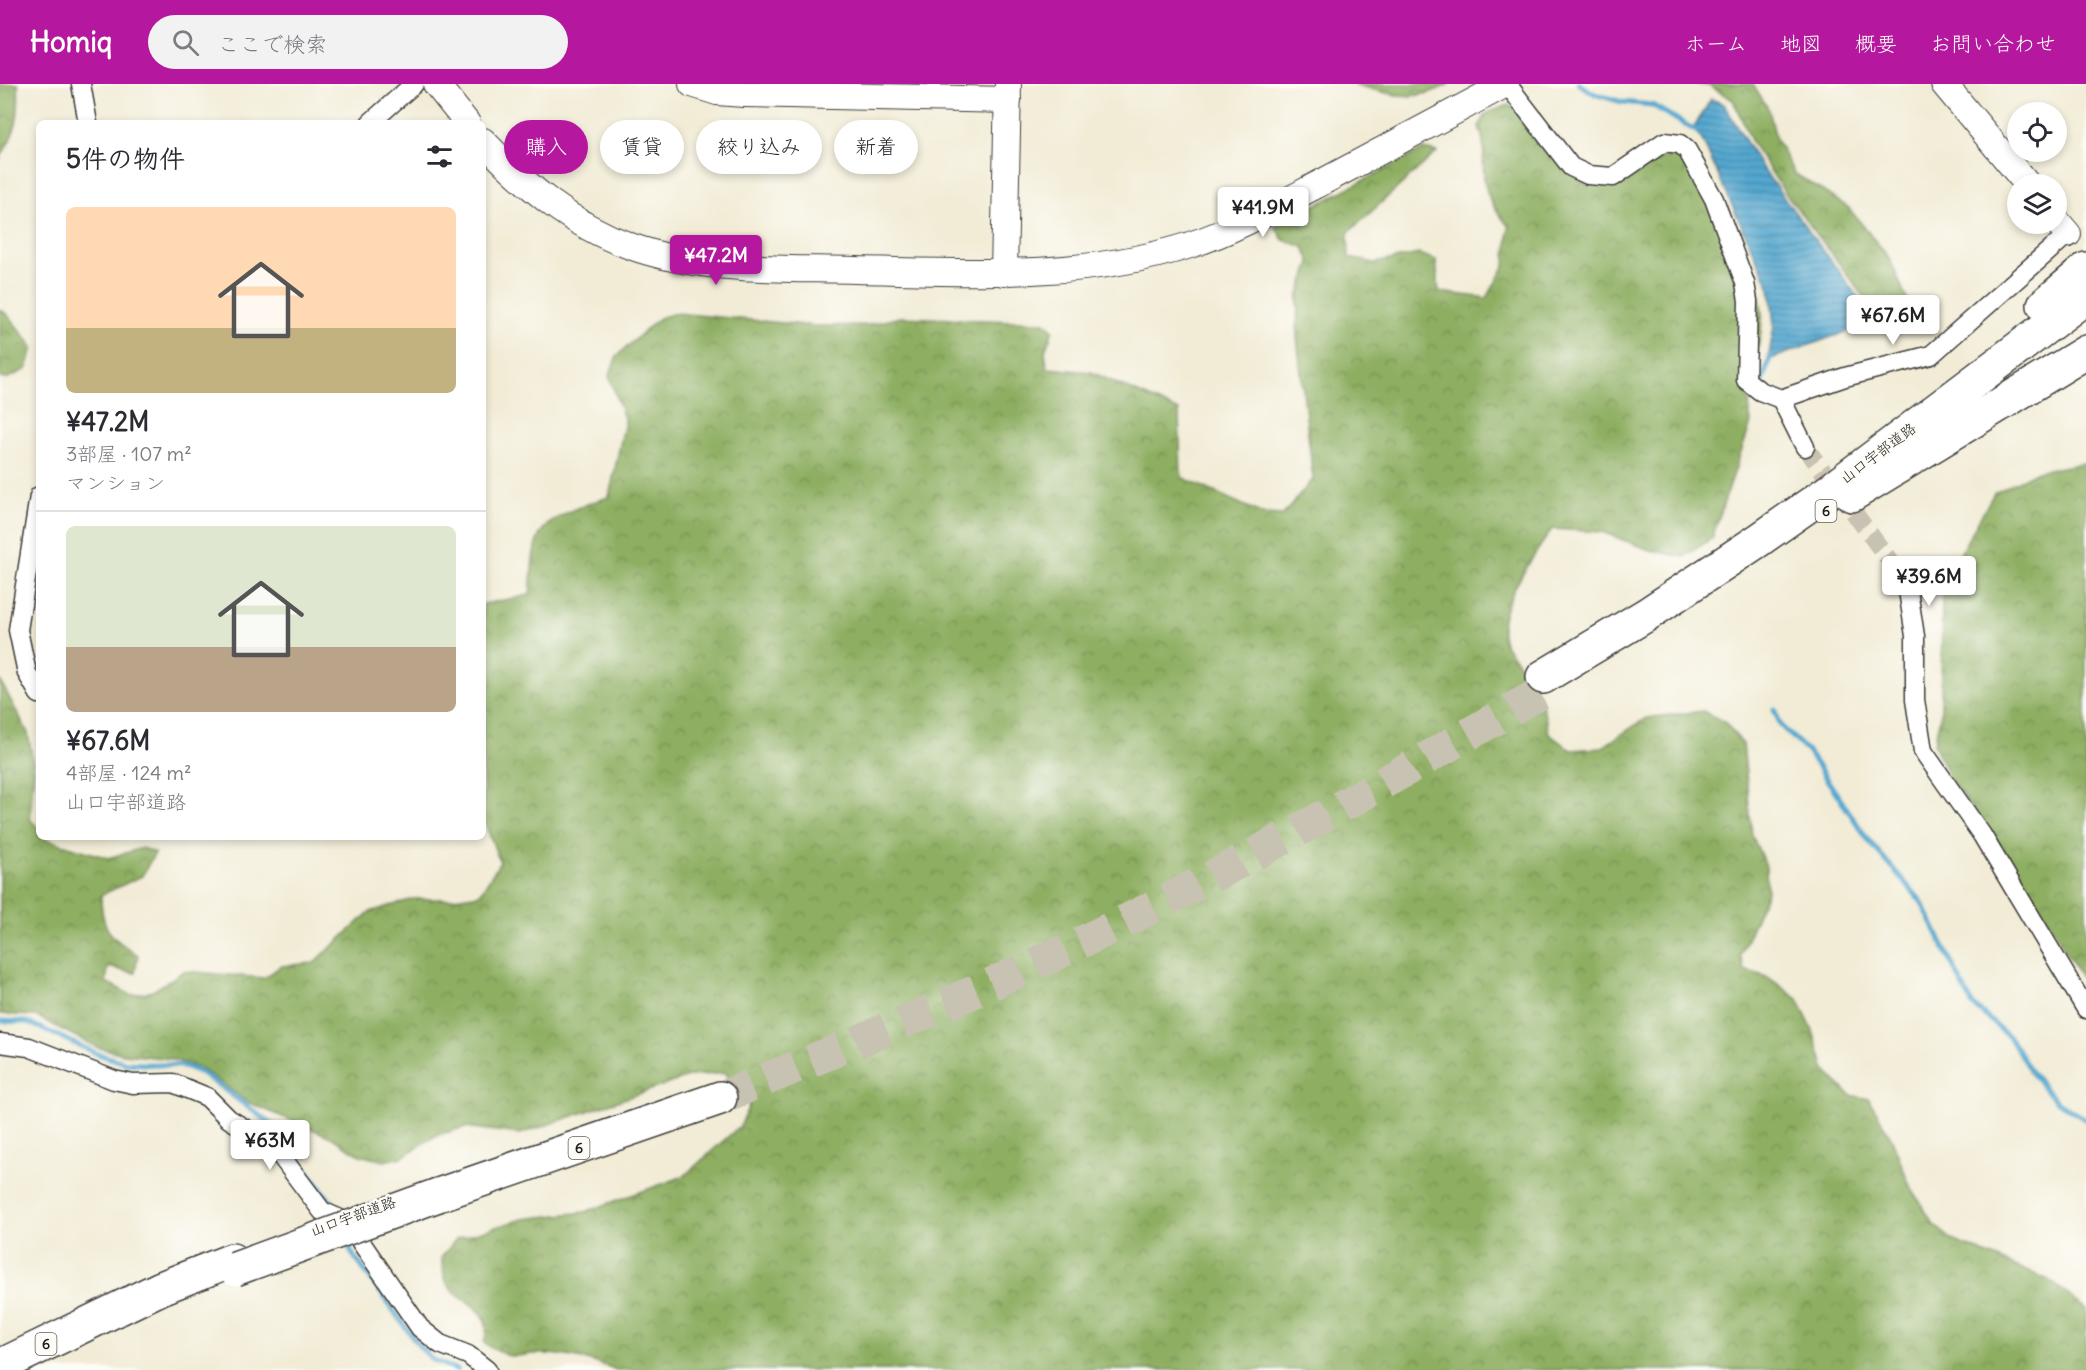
<!DOCTYPE html>
<html lang="ja">
<meta charset="utf-8">
<style>
body{margin:0;font-family:Delius,"Klee One",sans-serif;background:#f2f2f3;color:#2b2b33;height:100vh;display:flex;flex-direction:column;font-size:22px;white-space:nowrap}
*{box-sizing:border-box;margin:0}
p{font-size:20px;color:#7c7c81}
.icon{flex:none;width:33px;height:33px;fill:none;stroke:currentColor;stroke-width:2;stroke-linecap:round;stroke-linejoin:round}
.map{position:relative;flex:1;overflow:hidden}
.sheet{position:absolute;left:36px;top:36px;width:450px;height:720px;display:flex;flex-direction:column;background:#fff;border-radius:9px;box-shadow:0 3px 9px #0003}
.sheet>*{flex:none}
.banner{position:absolute;left:504px;top:36px;width:570px;height:54px;display:flex;gap:12px}
.controls{position:absolute;left:2007px;top:18px;display:grid;gap:12px}
.controls a{display:grid;place-items:center;width:60px;height:60px;border-radius:50%;background:#fff;box-shadow:0 3px 9px #0003;font-size:30px}
.price{position:absolute;translate:-50% -51px;padding:0 14px;border-radius:6px;background:#fff;color:#222;font-size:20px;line-height:39px;filter:drop-shadow(0 2px 3px #0008)}
.price::after{content:'';position:absolute;left:50%;top:36px;width:18px;height:14px;margin-left:-9px;background:inherit;clip-path:polygon(0 0,100% 0,50% 100%)}
.price.on{background:#b5179e;color:#fff}
ul{padding:0;list-style:none}
li{display:grid;align-content:center;gap:12px;height:318px;padding:0 30px}
li+li{border-top:2px solid #e1e1e2}
li span{display:grid;place-items:center;height:186px;border-radius:9px;color:#555}
li>.icon{margin-inline-start:auto}
span .icon{width:108px;height:108px;fill:#fffc;stroke-width:1}
li b{font-size:26px}
h2{display:flex;justify-content:space-between;align-items:center;height:72px;padding:0 30px;font-size:26px}
.pill{padding:0 21px;border-radius:27px;background:#fff;box-shadow:0 3px 9px #0003;font-size:21px;line-height:54px}
.pill.on{background:#b5179e;color:#fff}
header{display:flex;align-items:center;gap:36px;box-sizing:border-box;height:84px;padding:0 30px;background:#b5179e;color:#fff}
header strong{font-size:28px}
nav{display:flex;gap:33px;margin-inline-start:auto;font-size:21px}
.search{width:420px;height:54px;background:#f2f2f3;display:flex;align-items:center;gap:15px;box-sizing:border-box;padding:0 21px;border-radius:33px;color:#7c7c81;font-size:22px}
.map>svg:first-child{display:block}
.forest{fill:url(#forest-crowns);stroke:#55663f;stroke-width:1.5}
.water{fill:url(#water-rules);stroke:#386276;stroke-width:1.5}
.lines{fill:none;stroke-linecap:round;stroke-linejoin:round}
.stream{stroke:#54a7cf;stroke-width:5}
.street-tunnel{stroke:#c7c2b1;stroke-width:18;stroke-dasharray:18 9;stroke-linecap:butt}
.highway-tunnel{stroke:#c7c2b1;stroke-width:33;stroke-dasharray:33 16;stroke-linecap:butt}
.street-casing{stroke:#3c3b38;stroke-width:21}
.secondary-casing{stroke:#3c3b38;stroke-width:28}
.highway-casing{stroke:#3c3b38;stroke-width:36}
.street{stroke:#fff;stroke-width:18}
.secondary{stroke:#fff;stroke-width:26}
.highway{stroke:#fff;stroke-width:33}
.highway-bridge-casing{stroke:#3c3b38;stroke-width:36;stroke-linecap:butt}
.highway-bridge{stroke:#fff;stroke-width:33}
.labels{text-anchor:middle;dominant-baseline:central;stroke-width:5;stroke-linejoin:round;paint-order:stroke}
.shield{fill:#fdfcf7;stroke:#605f5e;stroke-width:1.5}
.shield-label{font-size:14px;font-weight:bold;fill:#1c1c1c}
.street-label{font-size:15px;fill:#1c1c1c;stroke:#fdfcf7}
</style>
<header>
<strong>Homiq</strong>
<div class="search"><svg class="icon" aria-label="search" viewBox="0 0 24 24"><circle cx="10" cy="10" r="6"/><path d="M15 15l6 6"/></svg>ここで検索</div>
<nav><a>ホーム</a><a>地図</a><a>概要</a><a>お問い合わせ</a></nav>
</header>
<div class="map">
<svg width="2086" height="1286" viewBox="0 0 2086 1286">
<defs>
<pattern id="forest-crowns" width="20" height="18" patternUnits="userSpaceOnUse" patternTransform="scale(1.5)"><rect width="20" height="18" fill="#8eaf62"/><path d="M2 6a3 3 0 1 1 6 0M12 15a3 3 0 1 1 6 0" fill="none" stroke="#738e50"/></pattern>
<pattern id="water-rules" width="6" height="5" patternUnits="userSpaceOnUse" patternTransform="scale(1.5)"><rect width="6" height="5" fill="#54a7cf"/><path d="M0 2.5h6" fill="none" stroke="#4587a7"/></pattern>
</defs>
<rect width="100%" height="100%" fill="#fdfcf7"/>
<filter id="ink" filterUnits="userSpaceOnUse"><feTurbulence type="fractalNoise" baseFrequency=".0167" numOctaves="2"/><feDisplacementMap in="SourceGraphic" scale="12" xChannelSelector="R" yChannelSelector="G"/><feConvolveMatrix kernelMatrix="1 2 1 2 8 2 1 2 1" color-interpolation-filters="sRGB"/></filter>
<filter id="wash" filterUnits="userSpaceOnUse"><feTurbulence type="fractalNoise" baseFrequency=".008" numOctaves="4" result="noise"/><feDisplacementMap in="SourceGraphic" scale="24" xChannelSelector="R" yChannelSelector="G"/><feGaussianBlur stdDeviation="1.35" result="paint"/><feColorMatrix in="noise" values="0 0 0 0 0 0 0 0 0 0 0 0 0 0 0 0 0 1.4 0 .05"/><feComposite in="paint" operator="in"/></filter>
<g filter="url(#wash)">
<rect width="100%" height="100%" fill="#f2ecd6"/>
<g class="forest">
<path d="M0,0H18C20,32 17,47 0,74Z"/>
<path d="M1353,0H1449C1411,21 1391,10 1353,0Z"/>
<polygon points="1695,0 1753,0 1769,26 1776,55 1794,89 1848,123 1889,174 1914,231 1900,245 1878,231 1784,107 1753,61 1733,16 1710,2"/>
<path d="M1508,21L1523,29L1587,99L1620,100L1673,67L1695,69C1716,113 1762,188 1762,234C1761,270 1744,303 1751,339L1712,454L1684,473L1650,466L1602,448L1552,445C1536,469 1489,531 1505,560C1511,571 1520,580 1527,590C1540,609 1545,628 1549,650L1571,666L1601,664L1646,634L1703,627L1725,638L1743,660L1752,751L1766,783L1767,808L1740,872L1744,886L1768,893L1798,915L1813,947L1825,986L1850,1011L1869,1015L1892,1055L1910,1102L1934,1141L1954,1157L2049,1196L2086,1225V1286H616C596,1277 569,1271 547,1270C514,1268 516,1281 484,1259C496,1220 459,1221 446,1198C443,1192 443,1181 441,1174L456,1155L522,1135L585,1128L684,1092L741,1041L749,1021L725,989L691,992L520,1050L465,1043L435,1052L402,1073L384,1077L360,1071L331,1053L247,1018L202,985L171,975L124,970L96,963L36,932L0,930V596L28,649L34,685L30,735L39,745V753L108,774L142,764L155,769L142,792L101,811C101,846 110,853 138,871L135,889L108,883L106,898L131,911L153,907L184,887L264,894L281,882L314,879L370,828L413,815H448L480,810L500,778L483,734V520L530,511C532,492 531,463 542,447C553,431 591,418 609,413L625,337L609,292L617,272L659,234L676,229L816,242L868,241L900,233L1045,238L1053,246L1045,267L1047,284L1091,288L1179,327L1181,393L1263,430L1283,431L1313,395L1297,253L1298,214L1310,178L1304,163L1283,156L1275,142L1424,65L1437,68L1348,149L1349,174L1375,179L1419,170L1436,176L1439,208L1487,214L1505,181L1509,143C1497,127 1485,113 1484,93C1482,71 1487,65 1479,42L1487,29Z"/>
<polygon points="0,226 7,230 33,263 27,285 6,295 0,294"/>
<polygon points="2086,379 2086,902 2016,782 1950,696 1934,660 1941,629 1942,507 1964,462 1994,409 2038,387"/>
</g>
<polygon class="water" points="1711,15 1724,20 1760,81 1871,231 1868,240 1768,276 1774,242 1770,204 1702,56 1693,45"/>
<g class="lines">
<g class="stream">
<polyline points="1579,0 1595,10 1622,18 1652,21 1698,48"/>
<polyline points="1761,301 1771,271"/>
<polyline points="1774,625 1781,642 1808,668 1869,757 1921,817 1972,920 2010,954 2032,990 2056,1017 2086,1036"/>
<polyline points="0,937 27,938 98,970 126,979 184,982 202,989 271,1040 332,1119 335,1127"/>
<polyline points="346,1155 351,1168 420,1263 433,1276 457,1286"/>
</g>
</g>
</g>
<g filter="url(#ink)">
<g class="lines">
<polyline class="street-tunnel" points="1805,363 1907,500"/>
<path class="highway-tunnel" d="M720,1014C855,959 990,904 1121,839C1267,767 1408,685 1549,604"/>
<defs>
<g id="street">
<polyline points="81,0 88,39"/>
<polyline points="1507,0 1571,83 1588,91 1613,93 1664,58 1680,60 1687,66 1714,115 1745,199 1748,217 1746,296 1760,307 1781,315"/>
<polyline points="370,39 414,0"/>
<polyline points="1805,363 1781,315 1845,293 1931,271 2068,150"/>
<polyline points="39,412 18,546 27,589 39,610"/>
<polyline points="1907,500 1915,552 1915,616 1923,667 1982,751 2086,925"/>
<polyline points="0,959 29,963 114,996 133,1000 173,999 207,1013 229,1035 265,1057 280,1071 322,1127 347,1138 420,1244 440,1260 468,1271 487,1286"/>
</g>
<g id="secondary">
<polyline points="436,0 467,39"/>
<polyline points="692,0 717,8 744,10 1008,16"/>
<polyline points="1944,0 2027,100"/>
<path d="M483,57C526,102 571,141 630,162C702,188 780,184 855,186C968,188 1081,196 1190,161C1239,145 1284,118 1330,94C1388,63 1447,32 1506,0"/>
<polyline points="2056,136 2068,150"/>
<polyline points="1004,189 1008,0"/>
</g>
<g id="highway">
<polyline points="2044,221 2086,185"/>
<polyline points="1852,411 2086,268"/>
<polyline points="1543,593 1646,531 1759,456 1829,407 2086,213"/>
<polyline points="438,1111 720,1014"/>
<polyline points="0,1282 161,1204 232,1176"/>
</g>
</defs>
<use href="#street" class="street-casing"/>
<use href="#secondary" class="secondary-casing"/>
<use href="#highway" class="highway-casing"/>
<use href="#street" class="street"/>
<use href="#secondary" class="secondary"/>
<use href="#highway" class="highway"/>
<defs>
<polyline id="highway-bridge" points="235,1185 438,1111"/>
</defs>
<use href="#highway-bridge" class="highway-bridge-casing"/>
<use href="#highway-bridge" class="highway-bridge"/>
</g>
</g>
<g class="labels">
<g class="shield">
<rect x="1815.5" y="416" width="21" height="22" rx="4.5"/>
<rect x="568.5" y="1053" width="21" height="22" rx="4.5"/>
<rect x="35.5" y="1249" width="21" height="22" rx="4.5"/>
</g>
<g class="shield-label">
<text x="1826" y="427">6</text>
<text x="579" y="1064">6</text>
<text x="46" y="1260">6</text>
</g>
<g class="street-label">
<text transform="translate(1878 369) rotate(-37)">山口宇部道路</text>
<text transform="translate(353 1132) rotate(-20)">山口宇部道路</text>
</g>
</g>
</svg>
<div class="controls">
<a><svg class="icon" aria-label="locate" viewBox="0 0 24 24"><circle cx="12" cy="12" r="6"/><path d="M12 2v4M12 18v4M2 12h4M18 12h4"/></svg></a>
<a><svg class="icon" aria-label="layers" viewBox="0 0 24 24"><path d="M12 4l9 5-9 5-9-5zM3 14l9 5 9-5"/></svg></a>
</div>
<b class="price" style="left:1263px;top:154px">¥41.9M</b>
<b class="price on" style="left:716px;top:202px">¥47.2M</b>
<b class="price" style="left:1893px;top:262px">¥67.6M</b>
<b class="price" style="left:1929px;top:523px">¥39.6M</b>
<b class="price" style="left:270px;top:1087px">¥63M</b>
<div class="banner">
<a class="pill on">購入</a>
<a class="pill">賃貸</a>
<a class="pill">絞り込み</a>
<a class="pill">新着</a>
</div>
<section class="sheet">
<h2>5件の物件<svg class="icon" aria-label="filters" viewBox="0 0 24 24"><path d="M4 7h16M4 17h16"/><circle cx="9" cy="7" r="2"/><circle cx="15" cy="17" r="2"/></svg></h2>
<ul>
<li><span style="background:linear-gradient(#ffd9b3 65%,#c2b280 0)"><svg class="icon" aria-label="home" viewBox="0 0 24 24"><path d="M3 11l9-7 9 7M6 9v11h12V9"/></svg></span><div><b>¥47.2M</b><p>3部屋 · 107 m²</p><p>マンション</p></div></li>
<li><span style="background:linear-gradient(#dfe7d0 65%,#b9a48a 0)"><svg class="icon" aria-label="home" viewBox="0 0 24 24"><path d="M3 11l9-7 9 7M6 9v11h12V9"/></svg></span><div><b>¥67.6M</b><p>4部屋 · 124 m²</p><p>山口宇部道路</p></div></li>
</ul>
</section>
</div>
